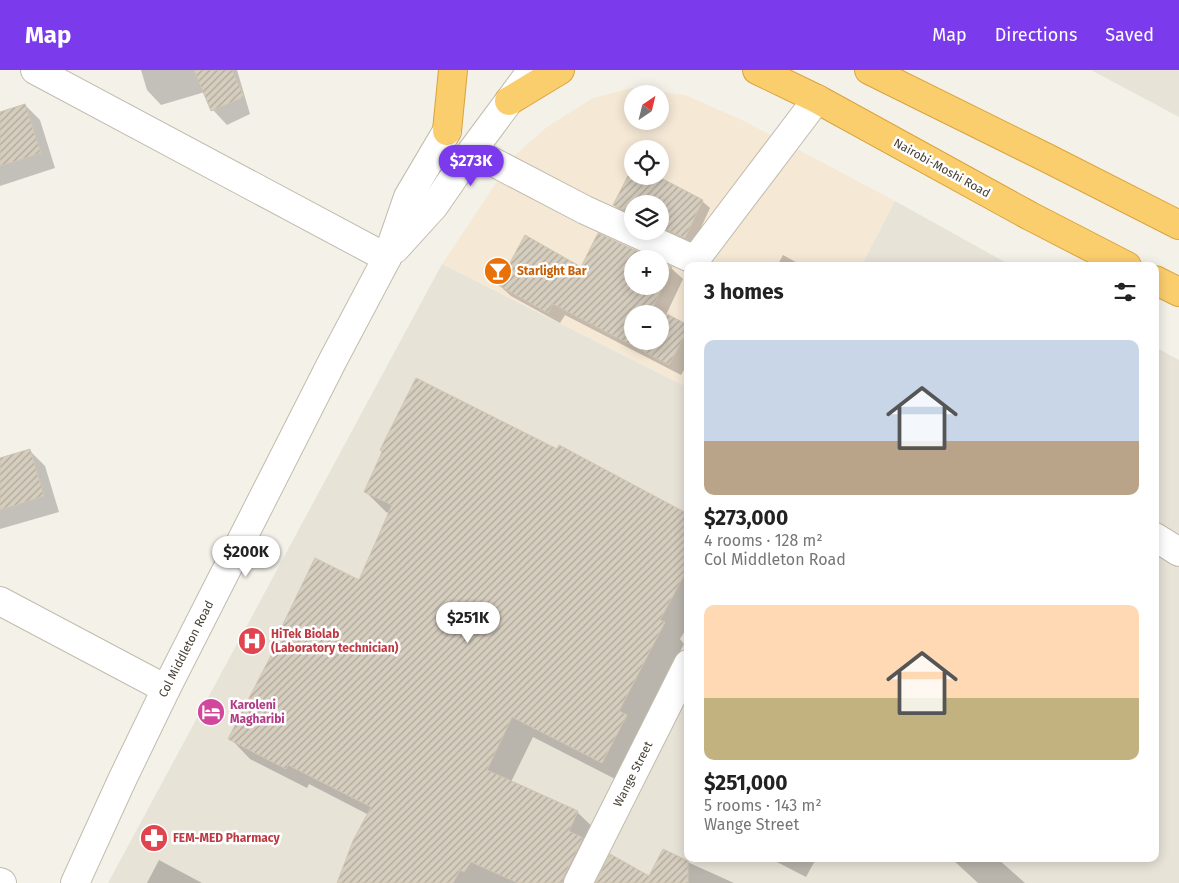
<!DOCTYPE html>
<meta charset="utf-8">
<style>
body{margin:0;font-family:"Fira Sans",sans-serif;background:#f6f6f6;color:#222;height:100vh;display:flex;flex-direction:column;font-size:19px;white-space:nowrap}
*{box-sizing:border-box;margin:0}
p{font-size:16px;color:#767676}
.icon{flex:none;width:28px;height:28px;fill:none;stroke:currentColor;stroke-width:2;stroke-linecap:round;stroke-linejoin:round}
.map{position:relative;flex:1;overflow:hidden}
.panel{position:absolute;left:684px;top:192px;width:475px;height:600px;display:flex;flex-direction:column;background:#fff;border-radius:10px;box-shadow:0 2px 12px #0003}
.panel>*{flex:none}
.needle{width:32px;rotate:35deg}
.controls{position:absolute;left:624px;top:15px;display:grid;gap:10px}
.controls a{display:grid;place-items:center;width:45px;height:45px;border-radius:50%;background:#fff;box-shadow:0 2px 12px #0003;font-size:25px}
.price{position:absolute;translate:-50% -42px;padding:0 11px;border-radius:18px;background:#fff;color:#222;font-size:16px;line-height:32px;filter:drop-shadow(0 1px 2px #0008)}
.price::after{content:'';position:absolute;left:50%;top:30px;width:15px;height:11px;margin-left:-8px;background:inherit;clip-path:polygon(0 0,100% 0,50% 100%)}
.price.active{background:#7c3aed;color:#fff}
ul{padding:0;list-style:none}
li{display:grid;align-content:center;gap:10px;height:265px;padding:0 20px}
li span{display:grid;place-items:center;height:155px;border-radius:10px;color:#555}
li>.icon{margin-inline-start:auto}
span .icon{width:90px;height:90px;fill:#fffc;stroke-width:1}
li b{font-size:21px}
h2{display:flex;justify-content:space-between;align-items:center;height:60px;padding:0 20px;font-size:21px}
header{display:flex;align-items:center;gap:30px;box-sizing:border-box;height:70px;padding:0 25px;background:#7c3aed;color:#fff}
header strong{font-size:24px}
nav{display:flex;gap:28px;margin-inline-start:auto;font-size:18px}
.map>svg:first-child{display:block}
.residential{fill:#e8e3d7}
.commercial{fill:#f5e8d5;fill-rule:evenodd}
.shadow{fill:#0003;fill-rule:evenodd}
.building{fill:url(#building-hatch);stroke:#d0c5b2;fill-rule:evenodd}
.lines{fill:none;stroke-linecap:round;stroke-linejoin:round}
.minor-casing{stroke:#c2bcae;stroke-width:30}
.highway-casing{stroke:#daa33c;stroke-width:30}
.minor{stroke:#fff;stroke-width:28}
.highway{stroke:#fbce6d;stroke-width:28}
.labels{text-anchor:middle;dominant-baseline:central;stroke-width:5;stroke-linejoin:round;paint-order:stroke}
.street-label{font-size:12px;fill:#474137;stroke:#fff}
.food-label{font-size:12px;font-weight:bold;fill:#c56008;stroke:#fff;text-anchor:start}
.health-label{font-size:12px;font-weight:bold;fill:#be3a42;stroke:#fff;text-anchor:start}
.hotel-label{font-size:12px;font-weight:bold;fill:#b23c85;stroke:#fff;text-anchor:start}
</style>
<header>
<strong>Map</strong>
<nav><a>Map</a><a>Directions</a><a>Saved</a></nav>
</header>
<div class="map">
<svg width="1179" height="813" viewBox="0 0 1179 813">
<defs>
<pattern id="building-hatch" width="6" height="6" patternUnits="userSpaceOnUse" patternTransform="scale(1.25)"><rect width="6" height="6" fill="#d5cdbe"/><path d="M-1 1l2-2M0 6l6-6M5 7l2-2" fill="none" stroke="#afa89b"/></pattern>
</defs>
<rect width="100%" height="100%" fill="#f4f1e9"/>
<g class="residential">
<polygon points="1091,0 1179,0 1179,47"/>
<polygon points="895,131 1012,196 861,196"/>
<polygon points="442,194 687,317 688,789 1155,789 1155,277 1179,290 1179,813 108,813"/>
</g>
<path class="commercial" d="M631,18L685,25L742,50L895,131L861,196H688L687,317L442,194L514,86L547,57L593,28ZM632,24H660V51H632ZM632,79H660V106H632ZM632,134H660V161H632ZM632,189H660V216H632ZM632,244H660V271H632Z"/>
<g class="shadow">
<polygon points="141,0 237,0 250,44 227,55 213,40 205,22 161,35 147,20"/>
<polygon points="25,35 40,50 55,98 0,116 0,43"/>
<polygon points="632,100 632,106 702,131 710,138 693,175 660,160 660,134 632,134 632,148 622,143 614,135"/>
<polygon points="783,185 803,196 777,196"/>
<path d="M632,189V216H660V193L671,198L683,209L666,245L688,256V293L681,305L565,245L560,253L511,226L499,215ZM632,244H660V271H632Z"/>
<polygon points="30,381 45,396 59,442 0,459 0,390"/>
<polygon points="365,421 688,445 688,556 680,569 684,574 640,660 646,666 623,713 533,667 511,712 577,742 598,762 591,813 339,813 369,745 309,714 307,718 250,689 230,668 360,512 389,443 386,442"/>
<polygon points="663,781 734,813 597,813 649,807"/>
<polygon points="771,789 816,789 806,807"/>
<polygon points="952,789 998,789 1025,813 978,813"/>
<polygon points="159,790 202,813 147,813"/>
</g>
<g class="building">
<polygon points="194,0 232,0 244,27 211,41"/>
<polygon points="25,34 41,83 0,96 0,42"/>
<polygon points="628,106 657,106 703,130 685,168 660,157 660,134 632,134 632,144 613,135"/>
<path d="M598,163L654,189H632V216H660V191L672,197L653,237L688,255V260L669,295L553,234L548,243L498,215L525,165L581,197ZM632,244H660V271H632Z"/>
<polygon points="416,308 557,379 559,375 688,444 688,498 660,550 665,552 619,641 627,645 602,693 512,647 487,700 578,741 569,761 583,768 564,806 563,813 518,813 471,792 464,802 460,800 453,813 337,813 353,771 371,737 288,695 286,699 228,669 279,570 276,569 315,488 359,510 392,435 364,422 382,382 380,380"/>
<polygon points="30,379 44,426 0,440 0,388"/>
<polygon points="663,779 688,791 688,813 595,813 610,784 649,806"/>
</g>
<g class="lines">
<defs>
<g id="minor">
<polyline points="35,0 387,188"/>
<polyline points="472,81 585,140 695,190 817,29"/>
<polyline points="395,179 434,136 472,81 532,0"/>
<polyline points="1155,467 1179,482"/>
<polyline points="0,531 166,619"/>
<polyline points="0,812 2,813"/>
<polyline points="75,813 122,710 166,619 333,290 387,188 408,127 447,61"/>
<polyline points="578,813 688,594"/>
</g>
<g id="highway">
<polyline points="757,0 817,29 1030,146 1127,196"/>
<polyline points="869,0 1045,87 1179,155"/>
<polyline points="509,31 560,0"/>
<polyline points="447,61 453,0"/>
<polyline points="1155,210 1179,222"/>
</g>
</defs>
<use href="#minor" class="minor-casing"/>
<use href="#highway" class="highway-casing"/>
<use href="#minor" class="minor"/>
<use href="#highway" class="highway"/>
</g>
<defs>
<symbol id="bar-disc" viewBox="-11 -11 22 22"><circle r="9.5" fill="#e8710a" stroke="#fff"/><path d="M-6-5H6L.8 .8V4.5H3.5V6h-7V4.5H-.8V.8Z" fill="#fff"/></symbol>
<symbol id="hospital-disc" viewBox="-11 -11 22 22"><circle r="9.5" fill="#e0444e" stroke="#fff"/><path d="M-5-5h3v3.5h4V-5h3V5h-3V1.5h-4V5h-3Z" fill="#fff"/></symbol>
<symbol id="hotel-disc" viewBox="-11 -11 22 22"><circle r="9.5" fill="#d1479c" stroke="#fff"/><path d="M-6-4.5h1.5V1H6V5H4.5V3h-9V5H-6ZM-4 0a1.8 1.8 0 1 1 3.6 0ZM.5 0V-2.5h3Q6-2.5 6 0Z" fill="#fff"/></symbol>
<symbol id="pharmacy-disc" viewBox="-11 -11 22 22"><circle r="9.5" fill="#e0444e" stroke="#fff"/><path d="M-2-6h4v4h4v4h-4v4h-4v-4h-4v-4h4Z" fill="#fff"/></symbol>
</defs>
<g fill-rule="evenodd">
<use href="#bar-disc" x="482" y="185" width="32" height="32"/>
<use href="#hospital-disc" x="236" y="555" width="32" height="32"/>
<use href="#hotel-disc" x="195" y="626" width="32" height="32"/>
<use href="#pharmacy-disc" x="138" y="752" width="32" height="32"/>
</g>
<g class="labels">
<g class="street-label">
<text transform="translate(942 98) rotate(29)">Nairobi-Moshi Road</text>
<text transform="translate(186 579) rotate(-63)">Col Middleton Road</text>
<text transform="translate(633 704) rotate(-63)">Wange Street</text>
</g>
<g class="food-label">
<text x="517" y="201">Starlight Bar</text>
</g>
<g class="health-label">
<text x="271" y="564">HiTek Biolab<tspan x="271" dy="14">(Laboratory technician)</tspan></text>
<text x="173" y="768">FEM-MED Pharmacy</text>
</g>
<g class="hotel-label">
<text x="230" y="635">Karoleni<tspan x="230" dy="14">Magharibi</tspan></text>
</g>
</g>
</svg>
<div class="controls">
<a><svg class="needle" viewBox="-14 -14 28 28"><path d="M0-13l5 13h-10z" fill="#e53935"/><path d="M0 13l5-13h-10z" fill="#767676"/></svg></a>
<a><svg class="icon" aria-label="locate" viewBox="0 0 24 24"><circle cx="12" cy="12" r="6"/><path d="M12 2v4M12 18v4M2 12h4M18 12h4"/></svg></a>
<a><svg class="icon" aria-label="layers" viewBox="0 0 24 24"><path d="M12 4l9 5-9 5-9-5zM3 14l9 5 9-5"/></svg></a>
<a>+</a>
<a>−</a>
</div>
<b class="price active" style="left:471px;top:117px">$273K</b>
<b class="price" style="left:246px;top:508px">$200K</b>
<b class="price" style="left:468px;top:574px">$251K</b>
<section class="panel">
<h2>3 homes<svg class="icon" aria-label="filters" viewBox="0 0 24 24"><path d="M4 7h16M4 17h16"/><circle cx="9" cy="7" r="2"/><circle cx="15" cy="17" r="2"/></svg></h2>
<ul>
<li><span style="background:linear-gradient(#c9d6e8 65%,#b9a48a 0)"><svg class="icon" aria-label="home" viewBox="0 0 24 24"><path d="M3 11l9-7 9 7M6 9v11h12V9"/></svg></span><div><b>$273,000</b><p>4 rooms · 128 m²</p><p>Col Middleton Road</p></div></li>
<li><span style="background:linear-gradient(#ffd9b3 60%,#c2b280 0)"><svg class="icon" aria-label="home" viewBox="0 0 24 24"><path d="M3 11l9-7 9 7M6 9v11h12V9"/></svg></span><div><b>$251,000</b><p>5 rooms · 143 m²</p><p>Wange Street</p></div></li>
</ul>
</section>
</div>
